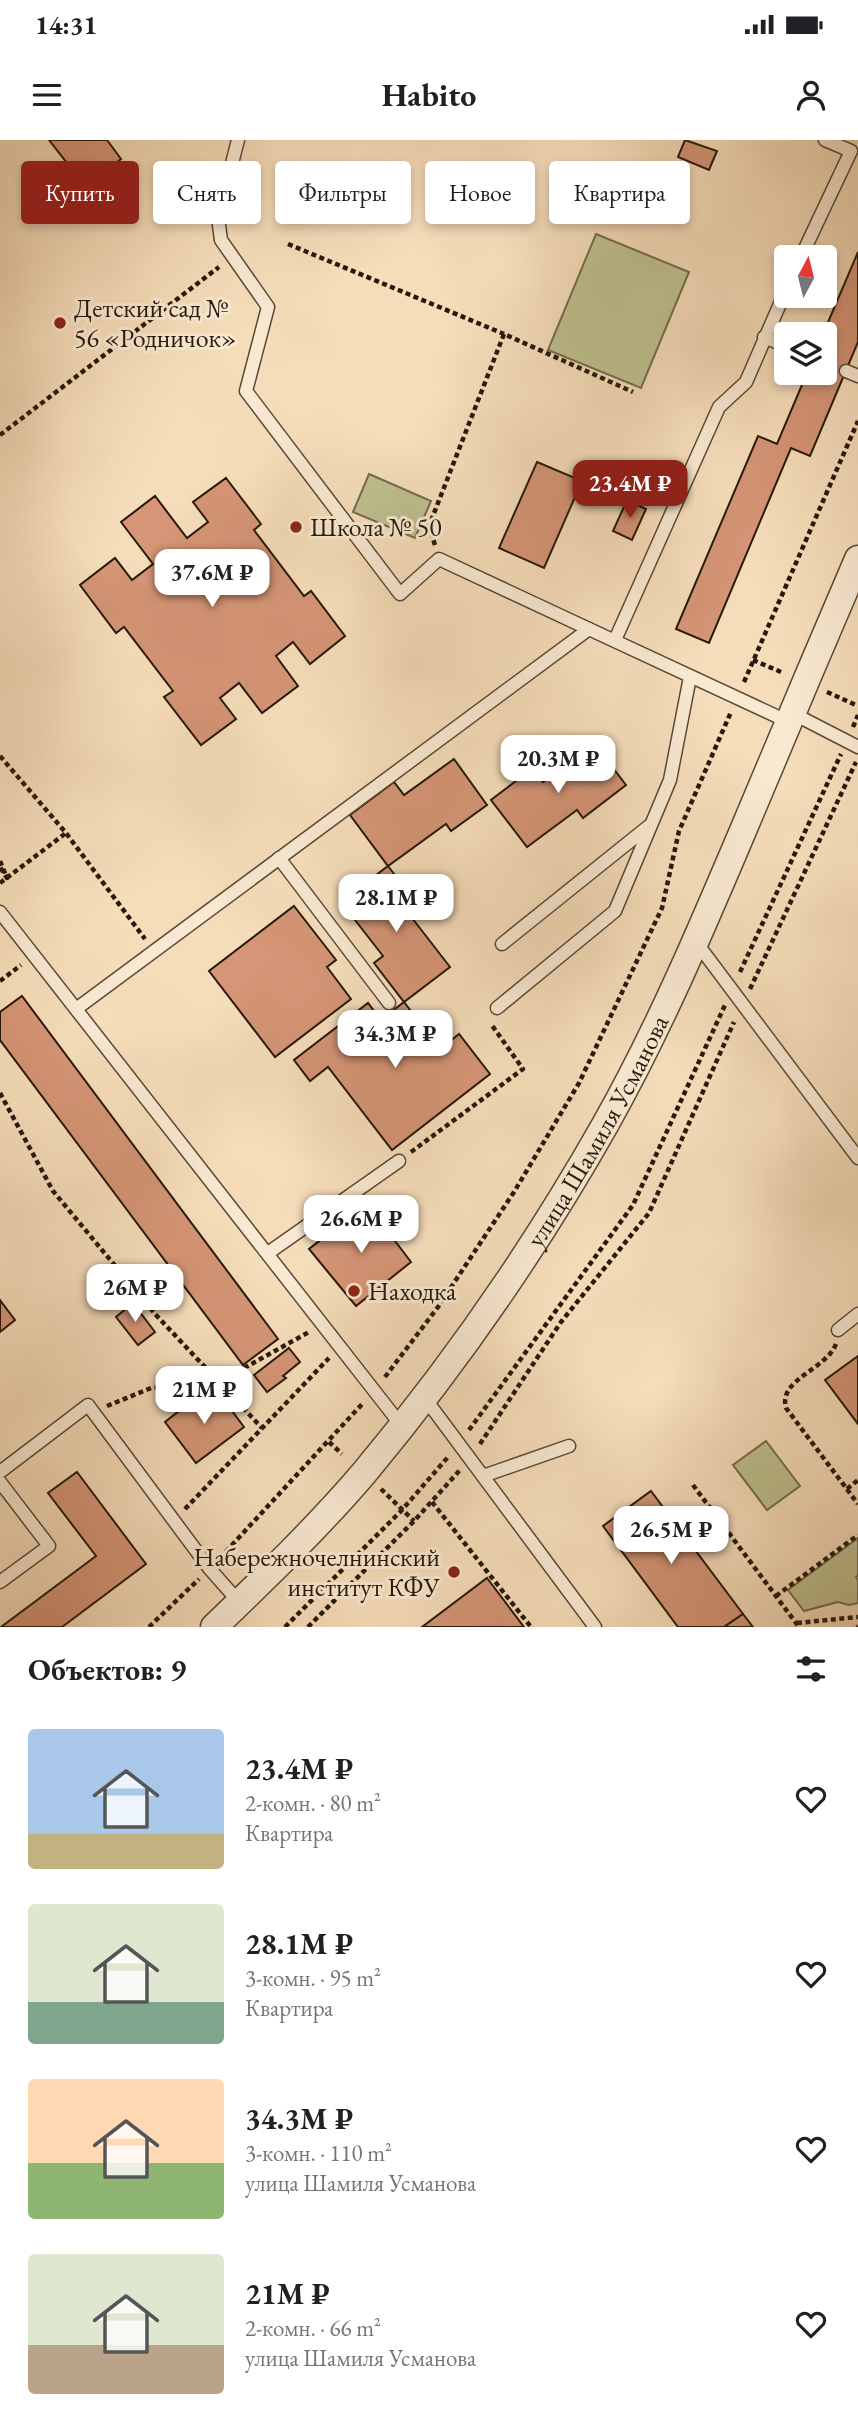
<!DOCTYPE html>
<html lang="ru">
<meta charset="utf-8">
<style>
body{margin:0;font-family:"EB Garamond",serif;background:#f2f2f2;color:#202124;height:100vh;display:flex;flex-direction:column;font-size:26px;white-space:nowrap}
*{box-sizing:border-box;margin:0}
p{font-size:23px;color:#757577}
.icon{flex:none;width:38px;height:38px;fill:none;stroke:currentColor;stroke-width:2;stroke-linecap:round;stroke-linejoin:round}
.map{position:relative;height:1487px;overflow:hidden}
.details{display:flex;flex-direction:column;background:#fff;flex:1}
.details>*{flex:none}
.guide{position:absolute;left:21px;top:21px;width:817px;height:63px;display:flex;gap:14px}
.needle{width:46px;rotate:7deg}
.fabs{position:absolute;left:774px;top:105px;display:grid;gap:14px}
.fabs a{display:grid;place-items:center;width:63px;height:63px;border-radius:7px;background:#fff;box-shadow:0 4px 10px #0003;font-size:35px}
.price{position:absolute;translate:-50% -60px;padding:0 16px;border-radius:14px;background:#fff;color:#222;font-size:23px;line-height:46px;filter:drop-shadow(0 2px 4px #0008)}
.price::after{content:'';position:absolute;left:50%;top:42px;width:21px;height:16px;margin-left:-10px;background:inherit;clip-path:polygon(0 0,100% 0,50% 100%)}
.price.active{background:#8f2418;color:#fff}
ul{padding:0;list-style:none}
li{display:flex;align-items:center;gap:21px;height:175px;padding:0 28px}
li span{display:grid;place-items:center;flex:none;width:196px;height:140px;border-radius:7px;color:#555}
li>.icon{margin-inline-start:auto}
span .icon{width:84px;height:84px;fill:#fffc;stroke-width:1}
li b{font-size:30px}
h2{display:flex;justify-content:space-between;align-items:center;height:84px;padding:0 28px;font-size:30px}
.tag{padding:0 24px;border-radius:7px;background:#fff;box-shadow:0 4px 10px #0003;font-size:24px;line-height:63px}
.tag.active{background:#8f2418;color:#fff}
.status{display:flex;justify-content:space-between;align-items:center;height:49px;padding:0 35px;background:#fff;direction:ltr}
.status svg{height:19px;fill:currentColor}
header{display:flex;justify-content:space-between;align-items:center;height:91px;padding:0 28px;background:#fff;font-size:32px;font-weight:700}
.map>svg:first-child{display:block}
.green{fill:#bec08e;stroke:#726c4c;stroke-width:2}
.building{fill:#d59576;stroke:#26180b;stroke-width:2}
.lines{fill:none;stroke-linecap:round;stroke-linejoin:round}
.lane-casing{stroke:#5a4937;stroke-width:15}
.street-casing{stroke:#5a4937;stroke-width:29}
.path{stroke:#26180b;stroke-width:4.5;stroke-dasharray:5 3.5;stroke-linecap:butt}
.lane{stroke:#f9e9d2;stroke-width:12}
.street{stroke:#f9e9d2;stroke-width:26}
.poi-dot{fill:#8f2418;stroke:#f9e9d2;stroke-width:2.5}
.labels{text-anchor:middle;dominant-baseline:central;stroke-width:6;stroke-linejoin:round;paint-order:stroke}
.poi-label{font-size:26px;fill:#26180b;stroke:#f9e9d2;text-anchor:start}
.street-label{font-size:26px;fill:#26180b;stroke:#f9e9d2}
</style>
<div class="status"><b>14:31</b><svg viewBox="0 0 49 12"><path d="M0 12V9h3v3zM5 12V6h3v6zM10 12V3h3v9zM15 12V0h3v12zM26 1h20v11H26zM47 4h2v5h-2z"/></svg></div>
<header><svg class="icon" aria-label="menu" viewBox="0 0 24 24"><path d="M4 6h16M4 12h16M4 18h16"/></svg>Habito<svg class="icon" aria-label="person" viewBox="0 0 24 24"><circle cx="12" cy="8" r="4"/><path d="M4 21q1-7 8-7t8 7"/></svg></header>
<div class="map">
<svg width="858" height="1487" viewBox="0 0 858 1487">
<rect width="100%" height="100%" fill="#f6ddba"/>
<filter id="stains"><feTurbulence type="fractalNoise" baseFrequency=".00286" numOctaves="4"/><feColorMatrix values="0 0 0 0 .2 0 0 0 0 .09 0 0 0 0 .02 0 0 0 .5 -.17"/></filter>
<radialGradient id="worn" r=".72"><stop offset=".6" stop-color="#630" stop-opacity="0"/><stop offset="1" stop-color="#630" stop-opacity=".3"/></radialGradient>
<g class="green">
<polygon points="596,94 689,132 641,248 548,210"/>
<polygon points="369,334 431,361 415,398 353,372"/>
<polygon points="766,1301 800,1346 767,1370 733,1325"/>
<polygon points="858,1398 858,1435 856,1437 858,1440 858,1463 849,1465 838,1462 804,1471 788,1450"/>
</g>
<g class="building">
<polygon points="49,0 107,0 121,19 85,46"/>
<polygon points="685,0 717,11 709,30 678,17"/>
<polygon points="858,112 858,202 810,316 791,308 709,503 676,489 758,296 777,304 807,233 824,233 823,194"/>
<polygon points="537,322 582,341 544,428 499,408"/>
<polygon points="226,338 261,384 254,390 304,456 311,451 345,496 310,524 293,502 276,516 298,546 262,573 239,543 220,558 236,579 201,605 164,557 173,551 124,487 116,493 80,445 115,418 132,440 153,424 121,382 155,356 187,398 208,382 193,362"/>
<polygon points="627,360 646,369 632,400 613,391"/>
<polygon points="594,603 626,645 583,678 577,670 527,707 491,660 533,628 543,642"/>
<polygon points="454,619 487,665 451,691 446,684 388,726 350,675 394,642 404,655"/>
<polygon points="388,726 419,767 409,774 450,827 404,862 374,823 383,816 341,762"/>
<polygon points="294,766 336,820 327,827 351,859 275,917 209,831"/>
<polygon points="22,856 278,1199 243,1225 0,900 0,872"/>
<polygon points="404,862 440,909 459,894 490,934 392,1010 328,927 310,941 294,920 368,863 381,880"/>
<polygon points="367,1064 411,1122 356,1166 309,1109"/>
<polygon points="0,1160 15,1180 0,1192"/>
<polygon points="133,1163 155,1192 138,1205 116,1177"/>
<polygon points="289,1208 300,1222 283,1236 286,1238 267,1252 254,1235"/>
<polygon points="858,1216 858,1284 825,1240"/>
<polygon points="206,1250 217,1264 223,1259 244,1287 196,1323 165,1282"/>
<polygon points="77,1332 146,1424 62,1487 1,1487 96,1416 48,1353"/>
<polygon points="651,1351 743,1474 724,1487 678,1487 603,1386"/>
<polygon points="487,1438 524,1487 422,1487"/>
<polygon points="743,1474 753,1487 724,1487"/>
</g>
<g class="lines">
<defs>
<g id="lane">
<polyline points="238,0 218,78 221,100 268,167 246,251 400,454 439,419 589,489"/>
<polyline points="801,117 851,11 825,0"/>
<polyline points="764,197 786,206"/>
<polyline points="846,231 858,236"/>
<polyline points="615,500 719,267 746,242 786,150"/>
<polyline points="792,573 858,607"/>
<polyline points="279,718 389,863"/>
<polyline points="0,772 401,1285"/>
<polyline points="696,802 858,1018"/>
<polyline points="502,804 649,686"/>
<polyline points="497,868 615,771 670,640 690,537"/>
<polyline points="76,869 589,489 789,582"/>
<polyline points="268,1113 399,1021"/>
<polyline points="838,1190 858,1174"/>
<polyline points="424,1257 595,1487"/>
<polyline points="0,1332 88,1265 209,1428 239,1462"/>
<polyline points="483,1336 569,1306"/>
<polyline points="0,1342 49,1406 0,1442"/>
</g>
<g id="street">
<path id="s1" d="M214,1487C265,1438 318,1387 364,1333C454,1225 536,1107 605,985C658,891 700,792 742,693C780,602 819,510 858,419"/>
</g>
</defs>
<use href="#lane" class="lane-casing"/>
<use href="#street" class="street-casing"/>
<g class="path">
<polyline points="288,104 504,194"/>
<polyline points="0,295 219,127"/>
<polyline points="435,405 429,386 504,194 633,252"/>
<polyline points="753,520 781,532"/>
<polyline points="744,542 858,281"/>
<polyline points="827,552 858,566"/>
<polyline points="853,587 858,575"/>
<polyline points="0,616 66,693 145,799"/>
<polyline points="0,721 7,738 0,727"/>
<polyline points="0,743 66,693"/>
<polyline points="740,832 841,614"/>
<polyline points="0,841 21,825"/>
<polyline points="750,849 856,622"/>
<polyline points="0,953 53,1051 156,1175 262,1288"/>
<polyline points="411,1012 523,929 491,884"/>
<path d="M836,1204C826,1230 778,1239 786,1268L858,1364"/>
<polyline points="385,1237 438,1167 514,1052 579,943 662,768 679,691 731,572"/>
<polyline points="107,1266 151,1248 219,1242 309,1192"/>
<polyline points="469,1290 633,1065 725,865"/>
<polyline points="329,1302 342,1314"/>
<polyline points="480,1304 561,1182 649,1073 734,882"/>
<polyline points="693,1345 799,1487"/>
<polyline points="381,1349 414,1381"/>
<polyline points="847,1349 858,1340"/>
<polyline points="432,1362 531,1487"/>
<polyline points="185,1369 329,1218"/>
<polyline points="220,1418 364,1262"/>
<polyline points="776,1456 858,1395"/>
<polyline points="797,1483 858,1477"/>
<polyline points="149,1487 199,1439"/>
<polyline points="285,1487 402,1370 448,1317"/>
<polyline points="308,1487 414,1381 460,1330"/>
<polyline points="857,1487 858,1486"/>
</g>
<use href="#lane" class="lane"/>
<use href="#street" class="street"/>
</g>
<g class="poi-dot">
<circle cx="60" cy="183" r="7"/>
<circle cx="296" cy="387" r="7"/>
<circle cx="354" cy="1151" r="7"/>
<circle cx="454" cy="1432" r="7"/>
</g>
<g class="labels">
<g class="poi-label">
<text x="74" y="168">Детский сад №<tspan x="74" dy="30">56 «Родничок»</tspan></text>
<text x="310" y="387">Школа № 50</text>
<text x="368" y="1151">Находка</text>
<text x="440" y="1417" text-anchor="end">Набережночелнинский<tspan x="440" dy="30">институт КФУ</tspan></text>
</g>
<g class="street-label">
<text stroke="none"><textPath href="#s1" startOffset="630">улица Шамиля Усманова</textPath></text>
</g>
</g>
<rect width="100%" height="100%" filter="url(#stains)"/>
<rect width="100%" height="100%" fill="url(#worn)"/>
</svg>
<div class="fabs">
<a><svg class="needle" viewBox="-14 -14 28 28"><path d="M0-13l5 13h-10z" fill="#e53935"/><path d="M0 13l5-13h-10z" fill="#757577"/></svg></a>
<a><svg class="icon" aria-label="layers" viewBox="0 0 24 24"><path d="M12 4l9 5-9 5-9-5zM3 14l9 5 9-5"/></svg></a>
</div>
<b class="price active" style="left:630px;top:380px">23.4M ₽</b>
<b class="price" style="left:212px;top:469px">37.6M ₽</b>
<b class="price" style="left:558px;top:655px">20.3M ₽</b>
<b class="price" style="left:396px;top:794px">28.1M ₽</b>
<b class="price" style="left:395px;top:930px">34.3M ₽</b>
<b class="price" style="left:361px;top:1115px">26.6M ₽</b>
<b class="price" style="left:135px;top:1184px">26M ₽</b>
<b class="price" style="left:204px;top:1286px">21M ₽</b>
<b class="price" style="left:671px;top:1426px">26.5M ₽</b>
<div class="guide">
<a class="tag active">Купить</a>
<a class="tag">Снять</a>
<a class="tag">Фильтры</a>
<a class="tag">Новое</a>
<a class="tag">Квартира</a>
</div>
</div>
<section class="details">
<h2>Объектов: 9<svg class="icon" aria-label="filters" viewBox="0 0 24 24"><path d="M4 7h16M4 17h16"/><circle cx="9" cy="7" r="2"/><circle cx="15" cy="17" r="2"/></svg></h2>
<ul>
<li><span style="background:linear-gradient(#a9c7e8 75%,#c2b280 0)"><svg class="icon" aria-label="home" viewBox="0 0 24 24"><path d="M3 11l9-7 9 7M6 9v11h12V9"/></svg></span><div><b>23.4M ₽</b><p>2-комн. · 80 m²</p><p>Квартира</p></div><svg class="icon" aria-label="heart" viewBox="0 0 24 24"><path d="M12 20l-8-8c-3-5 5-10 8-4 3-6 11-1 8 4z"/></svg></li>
<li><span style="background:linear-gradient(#dfe7d0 70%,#7fa58c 0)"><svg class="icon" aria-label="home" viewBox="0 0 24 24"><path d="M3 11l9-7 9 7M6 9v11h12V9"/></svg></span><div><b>28.1M ₽</b><p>3-комн. · 95 m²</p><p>Квартира</p></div><svg class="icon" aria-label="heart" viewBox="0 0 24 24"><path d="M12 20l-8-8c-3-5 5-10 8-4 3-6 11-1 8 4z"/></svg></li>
<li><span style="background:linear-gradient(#ffd9b3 60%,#8fb573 0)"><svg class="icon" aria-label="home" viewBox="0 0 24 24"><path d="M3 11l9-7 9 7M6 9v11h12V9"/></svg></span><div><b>34.3M ₽</b><p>3-комн. · 110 m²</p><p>улица Шамиля Усманова</p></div><svg class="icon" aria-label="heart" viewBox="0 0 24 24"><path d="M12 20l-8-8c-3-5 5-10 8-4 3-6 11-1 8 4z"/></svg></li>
<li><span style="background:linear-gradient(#dfe7d0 65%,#b9a48a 0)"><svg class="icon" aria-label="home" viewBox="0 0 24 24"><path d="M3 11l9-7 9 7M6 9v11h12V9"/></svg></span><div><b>21M ₽</b><p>2-комн. · 66 m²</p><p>улица Шамиля Усманова</p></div><svg class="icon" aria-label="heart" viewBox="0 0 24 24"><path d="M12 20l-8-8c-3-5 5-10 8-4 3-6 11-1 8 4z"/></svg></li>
</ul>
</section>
